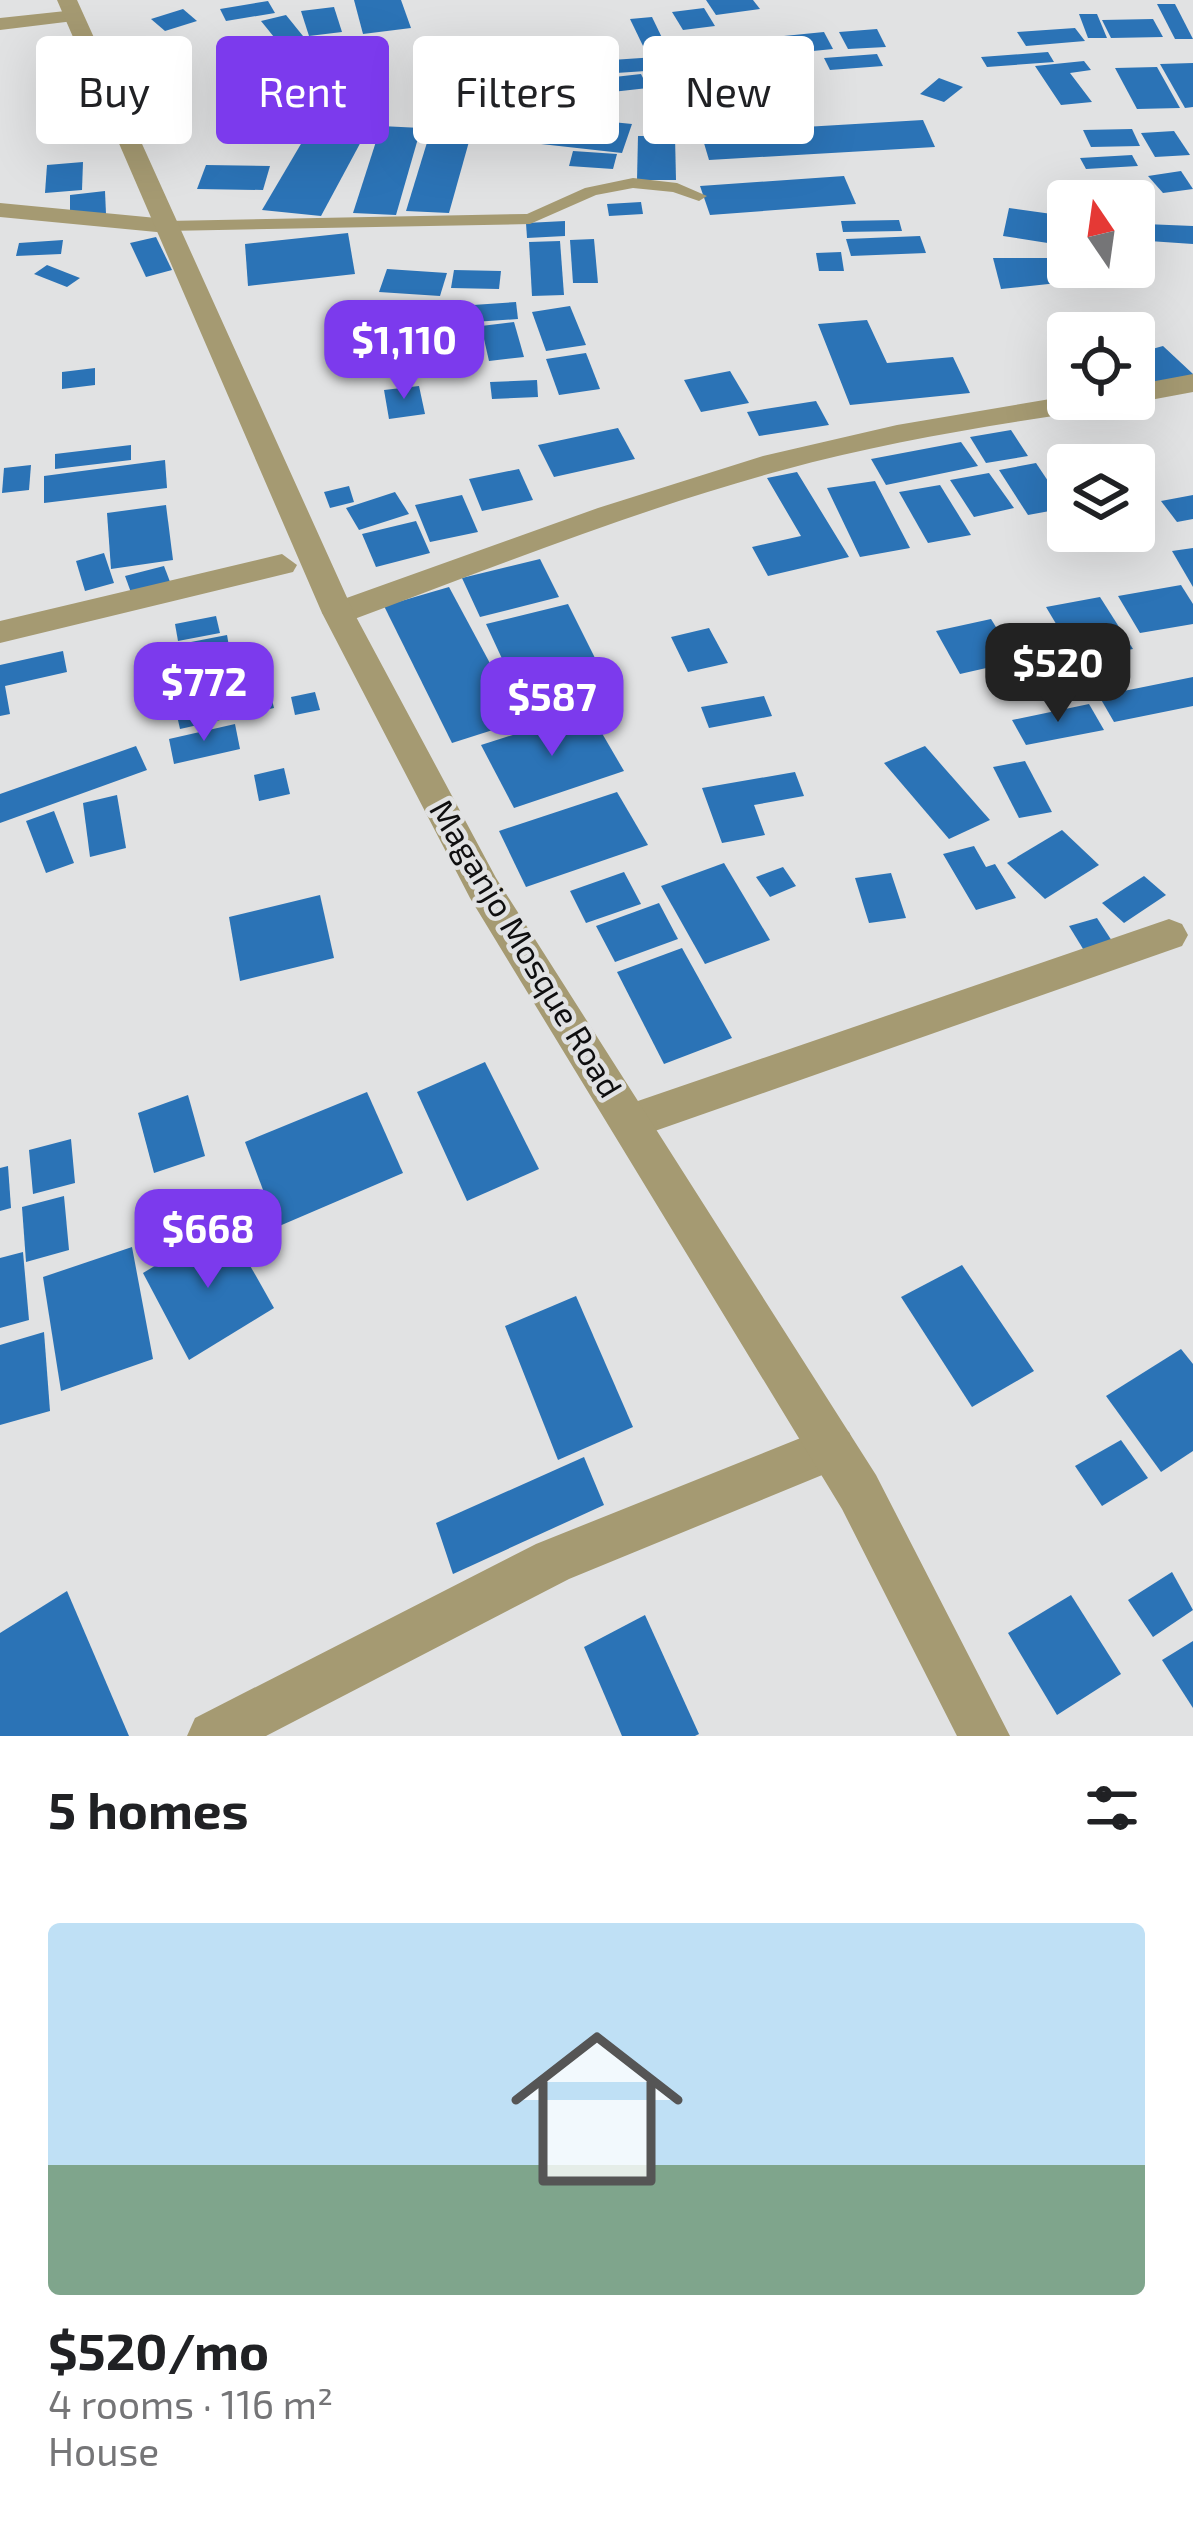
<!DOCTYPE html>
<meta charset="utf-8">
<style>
body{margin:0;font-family:"Exo 2",sans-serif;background:#f2f2f2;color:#202124;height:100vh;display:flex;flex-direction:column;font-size:45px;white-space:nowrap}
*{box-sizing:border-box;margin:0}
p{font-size:39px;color:#757577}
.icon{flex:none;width:66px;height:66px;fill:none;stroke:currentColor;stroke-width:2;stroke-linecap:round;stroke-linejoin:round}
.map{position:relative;height:1736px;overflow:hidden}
.drawer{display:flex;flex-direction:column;background:#fff;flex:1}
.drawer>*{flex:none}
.top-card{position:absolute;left:36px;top:36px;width:1122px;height:108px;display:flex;gap:24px}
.needle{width:78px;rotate:347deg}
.tools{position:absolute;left:1047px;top:180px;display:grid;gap:24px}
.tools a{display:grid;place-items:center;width:108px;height:108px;border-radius:12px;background:#fff;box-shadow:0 12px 48px #0002;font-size:60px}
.price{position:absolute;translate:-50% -102px;padding:0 27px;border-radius:24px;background:#7c3aed;color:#fff;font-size:39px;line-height:78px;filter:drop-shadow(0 3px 6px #0008)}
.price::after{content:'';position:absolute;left:50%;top:72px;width:36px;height:27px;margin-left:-18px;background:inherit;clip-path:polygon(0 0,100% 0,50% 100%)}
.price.active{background:#222;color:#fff}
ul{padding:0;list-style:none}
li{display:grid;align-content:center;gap:24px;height:636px;padding:0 48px}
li+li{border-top:3px solid #e0e0e0}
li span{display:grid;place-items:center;height:372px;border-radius:12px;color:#555}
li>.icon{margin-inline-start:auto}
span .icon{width:216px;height:216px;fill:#fffc;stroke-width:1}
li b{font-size:51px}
h2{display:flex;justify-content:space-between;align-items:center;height:144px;padding:0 48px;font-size:51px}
.pill{padding:0 42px;border-radius:12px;background:#fff;box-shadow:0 12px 48px #0002;font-size:42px;line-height:108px}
.pill.active{background:#7c3aed;color:#fff}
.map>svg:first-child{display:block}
.building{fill:#2b73b6}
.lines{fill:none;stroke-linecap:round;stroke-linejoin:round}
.service{fill:#a59a72;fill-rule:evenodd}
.minor{fill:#a59a72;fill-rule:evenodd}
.tertiary{fill:#a59a72;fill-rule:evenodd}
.labels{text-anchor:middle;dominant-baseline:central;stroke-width:9;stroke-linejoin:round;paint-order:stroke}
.street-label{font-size:33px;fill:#0f0f10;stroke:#e1e2e3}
</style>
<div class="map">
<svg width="1193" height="1736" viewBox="0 0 1193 1736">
<rect width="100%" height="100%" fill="#e1e2e3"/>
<g class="building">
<polygon points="354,0 401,0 411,28 363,34"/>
<polygon points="706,0 753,0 760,9 716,15"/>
<polygon points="268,1 275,13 226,21 220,9"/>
<polygon points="1157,4 1175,4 1193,39 1175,39"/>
<polygon points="334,7 342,32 309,36 301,11"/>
<polygon points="704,8 715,26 683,30 672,12"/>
<polygon points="183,9 197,21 165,31 151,19"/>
<polygon points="1079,14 1097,14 1107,38 1088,38"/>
<polygon points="286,15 303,36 278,42 261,21"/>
<polygon points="652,17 666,46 644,48 630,19"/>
<polygon points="1153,19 1163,37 1111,38 1102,20"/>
<polygon points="1075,28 1085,41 1026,46 1017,32"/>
<polygon points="877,29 886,47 848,49 839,32"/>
<polygon points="824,32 833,49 783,54 774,37"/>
<polygon points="1048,52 1054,62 987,67 981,57"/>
<polygon points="877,54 883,66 830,70 824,58"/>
<polygon points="671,56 676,69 586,75 582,62"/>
<polygon points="679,58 721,58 722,68 679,68"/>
<polygon points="1084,61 1091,70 1070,73 1092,102 1061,105 1035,66"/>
<polygon points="1193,63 1193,107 1185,108 1160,64"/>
<polygon points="1157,67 1180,108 1137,109 1115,68"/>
<polygon points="720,71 723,82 682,84 679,73"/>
<polygon points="327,74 336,107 319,109 311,76"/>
<polygon points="641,74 648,88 576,96 570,82"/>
<polygon points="939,78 963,87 944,102 920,94"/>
<polygon points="380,79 386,94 341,101 335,85"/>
<polygon points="468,83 469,92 429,94 428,85"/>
<polygon points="549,92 555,110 531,112 525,94"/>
<polygon points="667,93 692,96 684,123 658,120"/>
<polygon points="553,116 632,124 622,153 541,144"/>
<polygon points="270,118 290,122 273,140 253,136"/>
<polygon points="923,120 935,147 709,160 701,133"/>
<polygon points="381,126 421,128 396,215 353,213"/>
<polygon points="1132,129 1140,146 1091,147 1083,130"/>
<polygon points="1174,131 1190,155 1155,157 1141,133"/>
<polygon points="308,132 363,138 321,216 262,210"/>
<polygon points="429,136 470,138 449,213 406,211"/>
<polygon points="638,136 675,136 676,180 637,180"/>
<polygon points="573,151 617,154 613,169 569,166"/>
<polygon points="1132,155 1138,166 1086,169 1080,158"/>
<polygon points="83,162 82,190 45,193 47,165"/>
<polygon points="206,165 270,166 263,190 197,189"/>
<polygon points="1181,171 1193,189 1163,193 1148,176"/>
<polygon points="844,176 856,204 710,215 700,186"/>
<polygon points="105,191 106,214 70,218 70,195"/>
<polygon points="641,202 643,214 609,216 607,204"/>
<polygon points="1009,208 1059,215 1054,244 1003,236"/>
<polygon points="899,220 902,231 843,232 841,221"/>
<polygon points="565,221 565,236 527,238 526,223"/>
<polygon points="1145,224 1193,226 1193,244 1149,241"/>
<polygon points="348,233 355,274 248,286 245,244"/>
<polygon points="920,236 926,253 851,256 846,239"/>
<polygon points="156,237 172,270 146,277 130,243"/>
<polygon points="594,239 598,283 573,283 570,240"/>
<polygon points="63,240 61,254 16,256 19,243"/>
<polygon points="560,241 564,295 532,296 529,242"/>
<polygon points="841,252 844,271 819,271 816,253"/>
<polygon points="993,258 1050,258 1058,283 1001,289"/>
<polygon points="47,265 80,278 67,287 34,274"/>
<polygon points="387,269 447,273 440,296 379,292"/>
<polygon points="454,270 501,271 499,289 451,288"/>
<polygon points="516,302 518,319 445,324 443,307"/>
<polygon points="570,306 586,345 546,351 532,312"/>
<polygon points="867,320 887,363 953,357 970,393 850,405 818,324"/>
<polygon points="514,322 524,357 489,361 481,326"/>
<polygon points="1163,346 1193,374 1193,383 1158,394 1134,370 1134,354"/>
<polygon points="586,353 600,389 559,395 546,359"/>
<polygon points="95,368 95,385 62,389 62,372"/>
<polygon points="730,371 749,403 701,412 684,380"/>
<polygon points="537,380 538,397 492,399 490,382"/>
<polygon points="419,386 425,414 389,419 384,390"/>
<polygon points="816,401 829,425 759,436 747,412"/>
<polygon points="618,428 635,459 554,477 538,445"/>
<polygon points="1011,430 1028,456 986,463 970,437"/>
<polygon points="961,442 978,466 886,485 871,459"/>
<polygon points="131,445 131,460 55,469 55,454"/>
<polygon points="165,460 167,488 44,503 44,476"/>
<polygon points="1036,463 1066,508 1028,515 999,470"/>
<polygon points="31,465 29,490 2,493 4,468"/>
<polygon points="519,469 533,500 482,511 469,479"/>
<polygon points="797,472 849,557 768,576 752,547 801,536 767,478"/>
<polygon points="989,473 1014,508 974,517 950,480"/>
<polygon points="875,481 910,548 860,557 827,488"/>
<polygon points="940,485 971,535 928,543 899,492"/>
<polygon points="349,486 354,502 330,508 324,492"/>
<polygon points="395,492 409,514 359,530 346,508"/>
<polygon points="462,495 478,532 430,542 415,505"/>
<polygon points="1193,495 1193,519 1177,522 1161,501"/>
<polygon points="166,505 173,560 111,569 107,513"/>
<polygon points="416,521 430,553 376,567 362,534"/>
<polygon points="1193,548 1193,587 1172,551"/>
<polygon points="104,553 114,583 85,591 76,561"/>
<polygon points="540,559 559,597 480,617 462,578"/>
<polygon points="164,566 172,587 133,598 125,576"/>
<polygon points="1181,585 1193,604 1193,624 1140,633 1118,596"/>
<polygon points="449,587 521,721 452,743 384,606"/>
<polygon points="1100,597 1133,649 1077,659 1046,607"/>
<polygon points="568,604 605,678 521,700 486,624"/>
<polygon points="216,616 220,633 178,641 175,624"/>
<polygon points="991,619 1017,661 960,674 936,631"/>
<polygon points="709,628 728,663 688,672 671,637"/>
<polygon points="227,635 232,663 166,677 160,648"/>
<polygon points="63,651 67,672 5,686 10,714 0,716 0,665"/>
<polygon points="262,660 274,708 180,729 169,680"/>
<polygon points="1193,677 1193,706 1114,722 1099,696"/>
<polygon points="315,692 320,710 295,715 291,697"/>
<polygon points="764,696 772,716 709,728 701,707"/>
<polygon points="1089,704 1104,730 1026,745 1012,720"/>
<polygon points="589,711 624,771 514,808 481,745"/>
<polygon points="235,724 240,749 174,764 169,739"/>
<polygon points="136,746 147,770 0,823 0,794"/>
<polygon points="925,746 990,820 949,839 884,763"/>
<polygon points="1025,761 1052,812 1019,818 993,767"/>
<polygon points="284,768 290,794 259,801 254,775"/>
<polygon points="795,772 804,796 754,805 765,835 722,843 702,788"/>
<polygon points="617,792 648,845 526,887 499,831"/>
<polygon points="117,795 126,848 90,857 83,803"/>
<polygon points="54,811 74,863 46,873 26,821"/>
<polygon points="1062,830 1099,865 1045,899 1007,863"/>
<polygon points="974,846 986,867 995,864 1016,898 976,910 943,854"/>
<polygon points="724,863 770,940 705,964 661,886"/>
<polygon points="783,867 796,886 770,897 756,877"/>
<polygon points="624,872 641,904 586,923 570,891"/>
<polygon points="891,873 906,918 869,923 855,878"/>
<polygon points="1144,876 1166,895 1124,923 1102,903"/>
<polygon points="320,895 334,958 240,981 229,917"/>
<polygon points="659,903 678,939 615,962 596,926"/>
<polygon points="1097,918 1125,961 1096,970 1069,926"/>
<polygon points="682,948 732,1038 664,1064 617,972"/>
<polygon points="485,1062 539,1169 467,1201 417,1092"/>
<polygon points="367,1092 403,1173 277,1227 245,1142"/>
<polygon points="188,1095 205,1156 154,1173 138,1113"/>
<polygon points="71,1139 75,1183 33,1194 29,1150"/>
<polygon points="8,1166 11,1208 0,1211 0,1168"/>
<polygon points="64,1196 69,1250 26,1262 22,1207"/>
<polygon points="226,1223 274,1308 189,1360 143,1273"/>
<polygon points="132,1247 153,1359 61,1391 43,1277"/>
<polygon points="23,1252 29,1320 0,1328 0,1258"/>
<polygon points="962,1265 1034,1371 972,1407 901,1297"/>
<polygon points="576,1296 633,1427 558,1460 505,1326"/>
<polygon points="44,1332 50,1411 0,1425 0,1345"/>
<polygon points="1181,1349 1193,1364 1193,1451 1161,1472 1106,1396"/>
<polygon points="1121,1440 1148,1478 1102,1506 1075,1466"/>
<polygon points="584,1457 604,1505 453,1574 436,1523"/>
<polygon points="1172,1572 1193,1610 1153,1637 1128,1600"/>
<polygon points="67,1591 129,1736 0,1736 0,1633"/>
<polygon points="1071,1595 1121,1674 1057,1715 1008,1633"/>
<polygon points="645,1615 699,1734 695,1736 622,1736 584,1647"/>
<polygon points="1193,1641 1193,1708 1162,1660"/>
</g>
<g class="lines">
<polygon class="service" points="633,178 677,183 707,196 699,201 673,192 633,188 596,195 530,224 167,231 159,226 167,221 527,214 585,188"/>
<g class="minor">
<polygon points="75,10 82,12 82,20 0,30 0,18"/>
<polygon points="0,203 167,219 179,226 167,233 0,217"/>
<polygon points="1193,374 1193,392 1134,403 1123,399 1134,399 1134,385"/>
<path d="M1068,396L1121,399L1107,408C998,424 889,441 783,470C635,510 492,568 349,621L338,624L322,613L327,605L598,508L763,456L897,425Z"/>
<polygon points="282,554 297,565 293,572 0,643 0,621"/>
<polygon points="1169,919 1182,924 1188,935 1182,946 632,1139 618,1134 612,1121 618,1108 632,1103"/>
<polygon points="833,1425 849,1432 856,1448 849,1464 569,1579 266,1736 187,1736 195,1718 536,1544"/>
</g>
<polygon class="tertiary" points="57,0 77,0 354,613 496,878 876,1475 1010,1736 957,1736 842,1509 470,898 322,613"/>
</g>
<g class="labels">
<g class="street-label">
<text transform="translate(527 948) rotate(59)">Maganjo Mosque Road</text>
</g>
</g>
</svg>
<div class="tools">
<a><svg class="needle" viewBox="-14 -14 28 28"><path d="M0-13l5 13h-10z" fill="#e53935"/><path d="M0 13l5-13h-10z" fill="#757577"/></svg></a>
<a><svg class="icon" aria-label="locate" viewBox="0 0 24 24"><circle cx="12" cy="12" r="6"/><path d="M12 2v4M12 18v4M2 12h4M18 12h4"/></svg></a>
<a><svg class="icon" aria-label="layers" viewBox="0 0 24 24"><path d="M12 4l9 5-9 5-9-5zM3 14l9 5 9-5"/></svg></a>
</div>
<b class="price" style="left:404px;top:402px">$1,110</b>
<b class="price active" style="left:1058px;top:725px">$520</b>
<b class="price" style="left:204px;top:744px">$772</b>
<b class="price" style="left:552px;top:759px">$587</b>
<b class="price" style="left:208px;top:1291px">$668</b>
<div class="top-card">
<a class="pill">Buy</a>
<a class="pill active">Rent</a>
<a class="pill">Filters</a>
<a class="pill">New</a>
</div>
</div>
<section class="drawer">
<h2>5 homes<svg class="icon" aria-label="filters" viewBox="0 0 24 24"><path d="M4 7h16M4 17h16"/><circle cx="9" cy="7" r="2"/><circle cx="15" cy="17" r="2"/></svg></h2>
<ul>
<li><span style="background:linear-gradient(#bfe0f5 65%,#7fa58c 0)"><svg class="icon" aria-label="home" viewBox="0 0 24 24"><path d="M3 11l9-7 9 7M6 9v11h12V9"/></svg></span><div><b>$520/mo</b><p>4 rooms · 116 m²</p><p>House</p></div></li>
</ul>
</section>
